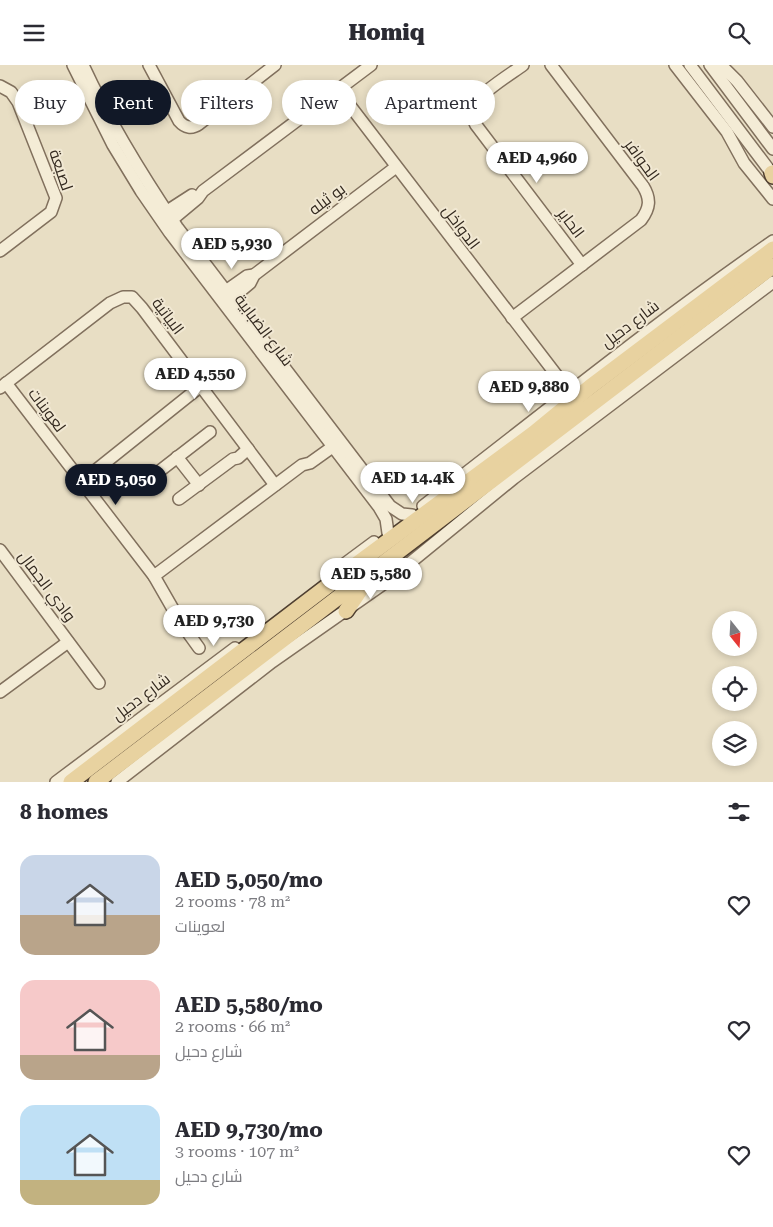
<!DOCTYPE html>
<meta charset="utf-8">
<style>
body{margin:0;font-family:"Roboto Serif",Cairo,serif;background:#f2f2f3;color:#2b2b33;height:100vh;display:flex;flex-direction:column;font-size:19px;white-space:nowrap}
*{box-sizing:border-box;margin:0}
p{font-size:16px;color:#7c7c81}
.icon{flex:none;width:28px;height:28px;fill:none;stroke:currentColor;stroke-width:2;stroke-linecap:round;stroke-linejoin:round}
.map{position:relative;height:717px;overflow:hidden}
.sheet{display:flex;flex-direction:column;background:#fff;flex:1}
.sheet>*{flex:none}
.guide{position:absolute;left:15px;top:15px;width:500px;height:45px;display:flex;gap:10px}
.needle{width:32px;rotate:162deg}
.fabs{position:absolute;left:712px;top:546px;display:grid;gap:10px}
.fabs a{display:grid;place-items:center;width:45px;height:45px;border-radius:50%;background:#fff;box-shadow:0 2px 8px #0003;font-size:25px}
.price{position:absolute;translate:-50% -42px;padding:0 11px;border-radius:18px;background:#fff;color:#222;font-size:16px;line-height:32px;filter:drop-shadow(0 1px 2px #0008)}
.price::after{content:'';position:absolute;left:50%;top:30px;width:15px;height:11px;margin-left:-8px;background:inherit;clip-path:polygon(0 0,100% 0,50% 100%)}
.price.selected{background:#111827;color:#fff}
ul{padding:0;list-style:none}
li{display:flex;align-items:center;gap:15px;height:125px;padding:0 20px}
li span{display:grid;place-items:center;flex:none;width:140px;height:100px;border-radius:15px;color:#555}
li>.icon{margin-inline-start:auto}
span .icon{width:60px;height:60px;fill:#fffc;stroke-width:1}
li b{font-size:21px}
h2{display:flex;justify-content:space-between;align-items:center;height:60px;padding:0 20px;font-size:21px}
.tag{padding:0 18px;border-radius:22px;background:#fff;box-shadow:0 2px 8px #0003;font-size:18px;line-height:45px}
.tag.selected{background:#111827;color:#fff}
header{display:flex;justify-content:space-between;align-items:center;height:65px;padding:0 20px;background:#fff;font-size:22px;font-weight:800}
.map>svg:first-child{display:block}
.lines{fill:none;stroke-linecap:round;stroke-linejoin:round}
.minor-casing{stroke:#81705d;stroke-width:14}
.major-casing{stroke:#4f3f30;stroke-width:18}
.minor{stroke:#f4ecd6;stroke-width:11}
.major{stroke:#e8d2a0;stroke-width:15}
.labels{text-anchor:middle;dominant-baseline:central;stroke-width:4;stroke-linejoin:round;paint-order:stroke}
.street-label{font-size:16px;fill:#33291f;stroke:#f1e8d3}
</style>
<header><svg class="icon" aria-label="menu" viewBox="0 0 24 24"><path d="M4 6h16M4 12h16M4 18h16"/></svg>Homiq<svg class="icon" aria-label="search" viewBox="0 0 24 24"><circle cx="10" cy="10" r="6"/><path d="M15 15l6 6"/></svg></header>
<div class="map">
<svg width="773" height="717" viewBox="0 0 773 717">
<rect width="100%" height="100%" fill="#e8dec4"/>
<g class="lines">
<defs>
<g id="minor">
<polyline points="73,0 113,80 141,126 170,168 379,442 386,454 388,468"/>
<path d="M83,0C109,57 142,110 177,162L390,441L402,449L412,450"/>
<path d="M149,0L179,56C185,63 192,64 199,59L275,0"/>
<path d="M523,0C511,9 474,31 472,45C471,51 474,56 476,60L582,200"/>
<polyline points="675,0 727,67 744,98 773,134"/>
<polyline points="690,0 773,110"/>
<polyline points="710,0 773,84"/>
<polyline points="721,0 737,16 773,62"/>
<polyline points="0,21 11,27 18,37 56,133 51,147 0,186"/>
<polyline points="338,25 561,316 576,322"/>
<polyline points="161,150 192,130"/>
<polyline points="168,158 198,133 203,126 371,0"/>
<polyline points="220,230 247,211 254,210"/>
<polyline points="226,238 250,218 254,210 396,102"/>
<path d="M512,253L641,155C650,143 651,134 643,121L551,0"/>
<polyline points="6,318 154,511 181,558 199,583"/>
<polyline points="0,323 110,238 123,232 132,232 142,243 275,420"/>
<polyline points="177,392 199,420"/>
<polyline points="157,408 210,367"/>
<polyline points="81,417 201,321"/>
<polyline points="179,434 233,394 238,393 248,384"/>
<path d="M423,441C539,352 653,259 773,176"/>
<polyline points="0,485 99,618"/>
<polyline points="343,500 374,477"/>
<polyline points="154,511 302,400 310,398 338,378"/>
<polyline points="0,627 68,577"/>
<polyline points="56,717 235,583"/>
<polyline points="117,717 272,597 389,515 514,413 773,217"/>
</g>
<g id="major">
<polyline points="772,108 773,111"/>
<polyline points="346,546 365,518"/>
<polyline points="71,717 338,513 534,368 590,322 773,184"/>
<polyline points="96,717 773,201"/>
</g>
</defs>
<use href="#minor" class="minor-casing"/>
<use href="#major" class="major-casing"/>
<use href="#minor" class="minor"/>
<use href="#major" class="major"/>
</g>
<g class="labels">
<g class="street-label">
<text transform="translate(642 95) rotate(54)">الحوافر</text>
<text transform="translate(61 105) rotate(71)">لصبعة</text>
<text transform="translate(327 134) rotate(-37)">بو ثيله</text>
<text transform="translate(571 158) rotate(53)">الحاير</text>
<text transform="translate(461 162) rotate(53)">الدواخل</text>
<text transform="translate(168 251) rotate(53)">البياتية</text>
<text transform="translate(630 259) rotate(-37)">شارع دحيل</text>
<text transform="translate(264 265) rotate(53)">شارع الضبابية</text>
<text transform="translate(47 345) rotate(53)">لعوينات</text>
<text transform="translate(47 521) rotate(53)">وادي الجمال</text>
<text transform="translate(141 632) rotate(-37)">شارع دحيل</text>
</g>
</g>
</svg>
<div class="fabs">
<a><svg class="needle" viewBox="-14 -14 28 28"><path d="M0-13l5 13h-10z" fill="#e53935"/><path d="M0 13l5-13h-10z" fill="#7c7c81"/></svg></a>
<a><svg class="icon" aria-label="locate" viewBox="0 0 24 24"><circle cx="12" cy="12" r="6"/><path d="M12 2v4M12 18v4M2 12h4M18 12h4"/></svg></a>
<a><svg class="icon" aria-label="layers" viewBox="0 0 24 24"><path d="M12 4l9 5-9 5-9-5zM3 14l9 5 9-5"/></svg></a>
</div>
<b class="price" style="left:537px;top:119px">AED 4,960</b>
<b class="price" style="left:232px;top:205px">AED 5,930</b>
<b class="price" style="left:195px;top:335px">AED 4,550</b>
<b class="price" style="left:529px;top:348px">AED 9,880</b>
<b class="price" style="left:413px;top:439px">AED 14.4K</b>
<b class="price selected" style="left:116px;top:441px">AED 5,050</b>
<b class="price" style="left:371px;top:535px">AED 5,580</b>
<b class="price" style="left:214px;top:582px">AED 9,730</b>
<div class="guide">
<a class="tag">Buy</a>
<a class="tag selected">Rent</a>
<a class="tag">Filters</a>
<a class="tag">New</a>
<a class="tag">Apartment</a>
</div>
</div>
<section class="sheet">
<h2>8 homes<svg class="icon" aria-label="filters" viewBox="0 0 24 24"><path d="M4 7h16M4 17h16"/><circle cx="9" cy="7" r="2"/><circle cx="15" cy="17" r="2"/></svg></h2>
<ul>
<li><span style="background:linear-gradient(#c9d6e8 60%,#b9a48a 0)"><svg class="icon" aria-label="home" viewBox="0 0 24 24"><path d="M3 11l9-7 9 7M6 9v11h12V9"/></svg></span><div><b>AED 5,050/mo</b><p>2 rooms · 78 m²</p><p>لعوينات</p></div><svg class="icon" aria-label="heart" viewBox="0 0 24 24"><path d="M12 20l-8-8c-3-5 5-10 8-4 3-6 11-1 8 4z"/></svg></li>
<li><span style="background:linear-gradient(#f6c9c9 75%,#b9a48a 0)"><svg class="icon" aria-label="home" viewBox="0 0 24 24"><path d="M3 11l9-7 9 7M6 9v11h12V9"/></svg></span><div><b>AED 5,580/mo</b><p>2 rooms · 66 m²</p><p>شارع دحيل</p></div><svg class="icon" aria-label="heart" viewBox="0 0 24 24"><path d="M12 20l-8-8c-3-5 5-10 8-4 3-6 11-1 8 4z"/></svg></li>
<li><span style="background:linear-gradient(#bfe0f5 75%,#c2b280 0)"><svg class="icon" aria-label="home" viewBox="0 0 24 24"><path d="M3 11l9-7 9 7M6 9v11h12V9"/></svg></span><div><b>AED 9,730/mo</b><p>3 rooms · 107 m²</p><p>شارع دحيل</p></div><svg class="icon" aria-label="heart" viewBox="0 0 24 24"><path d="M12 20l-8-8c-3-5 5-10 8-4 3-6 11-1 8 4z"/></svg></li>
</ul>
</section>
